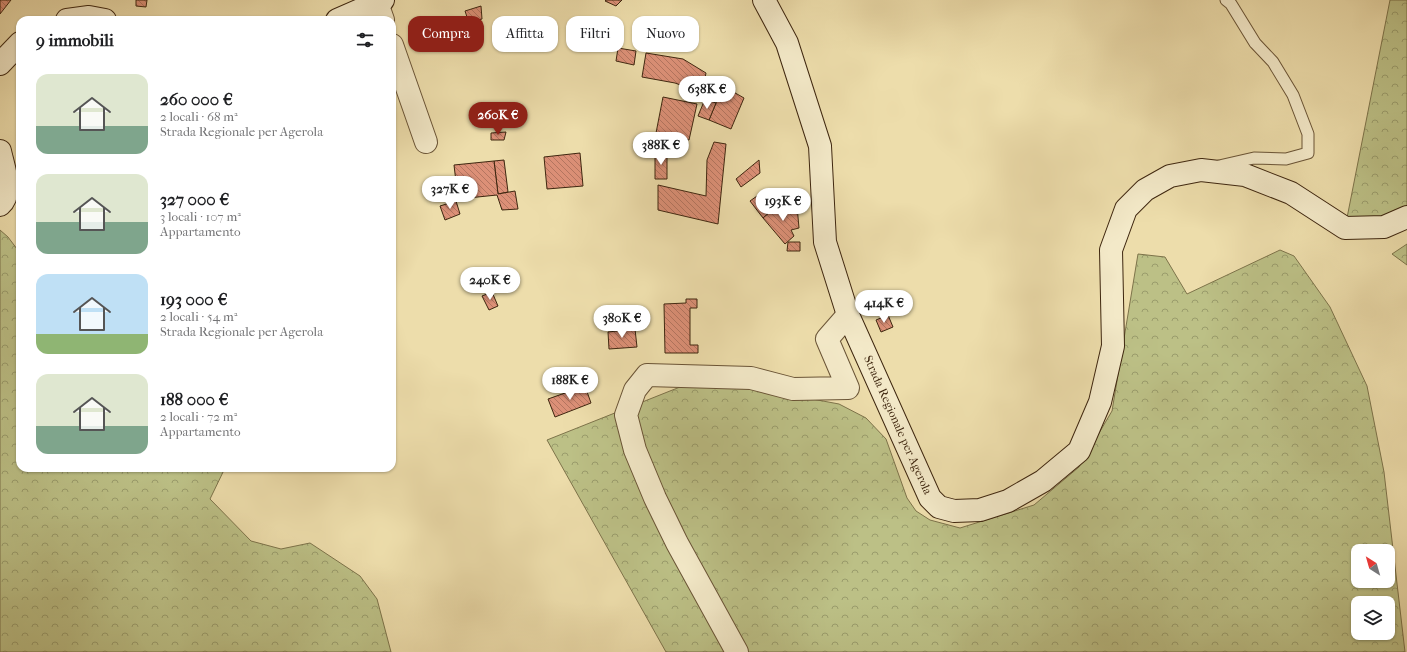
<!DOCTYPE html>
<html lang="it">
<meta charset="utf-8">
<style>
body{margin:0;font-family:"IM FELL French Canon",serif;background:#f6f6f6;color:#202124;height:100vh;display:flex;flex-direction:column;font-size:15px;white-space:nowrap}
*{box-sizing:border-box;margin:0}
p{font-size:13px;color:#757577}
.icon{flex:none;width:22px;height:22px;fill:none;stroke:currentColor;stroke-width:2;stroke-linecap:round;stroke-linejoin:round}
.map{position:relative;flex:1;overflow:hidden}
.details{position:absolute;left:16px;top:16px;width:380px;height:456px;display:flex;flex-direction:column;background:#fff;border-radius:12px;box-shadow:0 1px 3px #0004}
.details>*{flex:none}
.top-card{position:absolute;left:408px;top:16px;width:380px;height:36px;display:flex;gap:8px}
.needle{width:26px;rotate:323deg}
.buttons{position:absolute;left:1351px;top:544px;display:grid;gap:8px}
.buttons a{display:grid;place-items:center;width:44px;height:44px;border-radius:8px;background:#fff;box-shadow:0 1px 3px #0004;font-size:20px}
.price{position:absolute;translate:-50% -34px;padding:0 9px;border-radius:14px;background:#fff;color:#222;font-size:13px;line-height:26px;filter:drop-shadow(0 1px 2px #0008)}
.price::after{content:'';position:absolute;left:50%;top:24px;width:12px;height:9px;margin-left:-6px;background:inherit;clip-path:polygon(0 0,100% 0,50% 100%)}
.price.active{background:#8f2418;color:#fff}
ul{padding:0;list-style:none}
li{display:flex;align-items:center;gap:12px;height:100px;padding:0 20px}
li span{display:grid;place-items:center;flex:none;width:112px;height:80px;border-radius:12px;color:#555}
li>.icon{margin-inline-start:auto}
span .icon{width:48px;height:48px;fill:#fffc;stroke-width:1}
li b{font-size:17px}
h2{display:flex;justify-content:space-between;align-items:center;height:48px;padding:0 20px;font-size:17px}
.pill{padding:0 14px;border-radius:12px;background:#fff;box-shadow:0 1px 3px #0004;font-size:14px;line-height:36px}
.pill.active{background:#8f2418;color:#fff}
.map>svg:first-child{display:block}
.forest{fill:url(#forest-crowns);stroke:#7d734a;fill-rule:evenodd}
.building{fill:url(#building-back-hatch);stroke:#3e260f}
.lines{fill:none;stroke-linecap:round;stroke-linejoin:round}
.lane-casing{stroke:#6a5436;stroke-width:13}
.street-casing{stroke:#6a5436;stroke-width:24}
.secondary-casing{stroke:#3e260f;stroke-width:24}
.lane{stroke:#f3e9c8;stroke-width:11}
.street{stroke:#f3e9c8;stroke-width:22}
.secondary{stroke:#f3e9c8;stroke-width:22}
.labels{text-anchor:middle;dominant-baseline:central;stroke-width:3;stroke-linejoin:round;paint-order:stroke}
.street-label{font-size:12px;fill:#3e260f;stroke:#f3e9c8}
</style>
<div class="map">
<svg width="1407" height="652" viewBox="0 0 1407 652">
<defs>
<pattern id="forest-crowns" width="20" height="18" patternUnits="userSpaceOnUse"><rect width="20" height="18" fill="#bcc086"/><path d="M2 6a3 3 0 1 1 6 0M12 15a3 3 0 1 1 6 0" fill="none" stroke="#9a9c6c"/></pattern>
<pattern id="building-back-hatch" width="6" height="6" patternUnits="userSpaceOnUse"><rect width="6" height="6" fill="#dc9077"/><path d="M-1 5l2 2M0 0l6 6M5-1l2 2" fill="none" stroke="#b47560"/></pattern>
</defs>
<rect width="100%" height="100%" fill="#edddab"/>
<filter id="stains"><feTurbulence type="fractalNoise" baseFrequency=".005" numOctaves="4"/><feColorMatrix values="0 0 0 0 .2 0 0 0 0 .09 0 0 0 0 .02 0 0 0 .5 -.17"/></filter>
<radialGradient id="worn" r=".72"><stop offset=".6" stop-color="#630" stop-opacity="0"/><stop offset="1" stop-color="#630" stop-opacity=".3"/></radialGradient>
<g class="forest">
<polygon points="1390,0 1407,0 1407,217 1345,228"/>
<polygon points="0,230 8,237 20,253 20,468 225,468 210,499 251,541 281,549 310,543 360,576 377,599 391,652 0,652"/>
<polygon points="1407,244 1407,265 1392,254"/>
<path d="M1280,250L1294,256L1330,307L1367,386L1384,472L1405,652H666L547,440L685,385L753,388L839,404L866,418L886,439L907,498L916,511L930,520L960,528L1034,505L1079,467L1112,411L1138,254L1165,257L1187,294ZM1358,551H1388V581H1358ZM1358,603H1388V633H1358Z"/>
</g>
<g class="building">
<polygon points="0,0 11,0 0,14"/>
<polygon points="136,0 147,0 146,7 136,6"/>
<polygon points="606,0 622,0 616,6 605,1"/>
<polygon points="481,6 482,19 469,23 465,11"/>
<polygon points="589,28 591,37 579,38 577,29"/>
<polygon points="618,48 636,51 634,65 616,61"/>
<polygon points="646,53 683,59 706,73 702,93 675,83 642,77"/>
<polygon points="723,86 744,98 731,129 709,120"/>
<polygon points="663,97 697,104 689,140 656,133"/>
<polygon points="705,99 716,103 709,120 698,116"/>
<polygon points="506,132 504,140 491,140 491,133"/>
<polygon points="714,142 726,144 718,224 658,210 658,185 706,196 707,160"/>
<polygon points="655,152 667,153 667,179 655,179"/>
<polygon points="580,153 583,186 547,189 544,157"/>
<polygon points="504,160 508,192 498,194 494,161"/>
<polygon points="759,160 760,173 741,187 736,179"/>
<polygon points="494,161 498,194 515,191 518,209 502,210 497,195 458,199 454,165"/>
<polygon points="764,191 776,207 763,218 750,201"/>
<polygon points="456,201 460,214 445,220 440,206"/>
<polygon points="797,206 799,228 791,230 794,236 785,244 763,218 776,207"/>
<polygon points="788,242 800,242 800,251 787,251"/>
<polygon points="492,292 498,306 489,310 482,296"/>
<polygon points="686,299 697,299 697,308 690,308 690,345 698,345 698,353 665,353 664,304 686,303"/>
<polygon points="888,315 893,327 881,332 876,320"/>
<polygon points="635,329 637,347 609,349 608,332"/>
<polygon points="585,386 591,403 555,417 548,399"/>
</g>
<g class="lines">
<defs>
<polyline id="lane" points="1219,166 1254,158 1286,159 1308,153 1308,134 1293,95 1273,62 1255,43 1231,4 1226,0"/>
<g id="street">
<polyline points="377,3 383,20"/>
<polyline points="392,45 426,142"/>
<polyline points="737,652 677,543 655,498 635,450 626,415 635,390 647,375 751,378 793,389 848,388 827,339 848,315"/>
</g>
<g id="secondary">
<polyline points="764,0 787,43 820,146 825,242 848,315 930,498 939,507 954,511 980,510 1008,501 1043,481 1079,451 1100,402 1113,346 1111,250 1126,209 1145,190 1170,176 1201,170 1245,175 1291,193 1345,228 1384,227 1407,217"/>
<polyline points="67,20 89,17 105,20"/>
<polyline points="337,20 383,0"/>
<polyline points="0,64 20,43"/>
<path d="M0,151C3,166 14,193 0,205"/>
</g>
</defs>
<use href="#lane" class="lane-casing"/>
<use href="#street" class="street-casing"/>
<use href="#secondary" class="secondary-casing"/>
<use href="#lane" class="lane"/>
<use href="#street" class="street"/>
<use href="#secondary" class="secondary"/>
</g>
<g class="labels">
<g class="street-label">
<text transform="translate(898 425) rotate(66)">Strada Regionale per Agerola</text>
</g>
</g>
<rect width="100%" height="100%" filter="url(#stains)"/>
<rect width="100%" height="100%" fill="url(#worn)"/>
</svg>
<div class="buttons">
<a><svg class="needle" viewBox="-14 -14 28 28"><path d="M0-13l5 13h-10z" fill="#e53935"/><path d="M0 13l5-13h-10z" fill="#757577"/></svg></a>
<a><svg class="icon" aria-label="layers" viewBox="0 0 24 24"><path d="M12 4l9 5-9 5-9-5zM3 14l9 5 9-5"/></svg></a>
</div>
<b class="price" style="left:707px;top:110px">638K €</b>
<b class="price active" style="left:498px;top:136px">260K €</b>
<b class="price" style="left:661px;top:166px">388K €</b>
<b class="price" style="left:450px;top:210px">327K €</b>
<b class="price" style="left:783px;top:222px">193K €</b>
<b class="price" style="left:490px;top:301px">240K €</b>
<b class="price" style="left:884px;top:324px">414K €</b>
<b class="price" style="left:622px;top:339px">380K €</b>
<b class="price" style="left:570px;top:401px">188K €</b>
<div class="top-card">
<a class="pill active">Compra</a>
<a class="pill">Affitta</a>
<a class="pill">Filtri</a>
<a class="pill">Nuovo</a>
</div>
<section class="details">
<h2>9 immobili<svg class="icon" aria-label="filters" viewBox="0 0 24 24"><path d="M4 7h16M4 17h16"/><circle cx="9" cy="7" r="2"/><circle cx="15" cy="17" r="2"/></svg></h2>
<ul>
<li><span style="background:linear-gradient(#dfe7d0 65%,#7fa58c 0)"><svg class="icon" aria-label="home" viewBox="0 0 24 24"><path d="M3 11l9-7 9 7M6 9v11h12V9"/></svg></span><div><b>260 000 €</b><p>2 locali · 68 m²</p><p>Strada Regionale per Agerola</p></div></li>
<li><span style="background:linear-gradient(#dfe7d0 60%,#7fa58c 0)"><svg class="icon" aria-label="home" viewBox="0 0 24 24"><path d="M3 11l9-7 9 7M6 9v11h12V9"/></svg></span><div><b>327 000 €</b><p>3 locali · 107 m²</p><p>Appartamento</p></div></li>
<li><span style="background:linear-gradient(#bfe0f5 75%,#8fb573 0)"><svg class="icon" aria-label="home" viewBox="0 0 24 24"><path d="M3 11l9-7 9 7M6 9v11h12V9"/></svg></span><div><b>193 000 €</b><p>2 locali · 54 m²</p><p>Strada Regionale per Agerola</p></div></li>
<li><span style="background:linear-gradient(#dfe7d0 65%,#7fa58c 0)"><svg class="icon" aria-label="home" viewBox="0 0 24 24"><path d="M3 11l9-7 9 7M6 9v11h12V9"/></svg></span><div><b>188 000 €</b><p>2 locali · 72 m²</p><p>Appartamento</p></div></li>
</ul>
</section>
</div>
